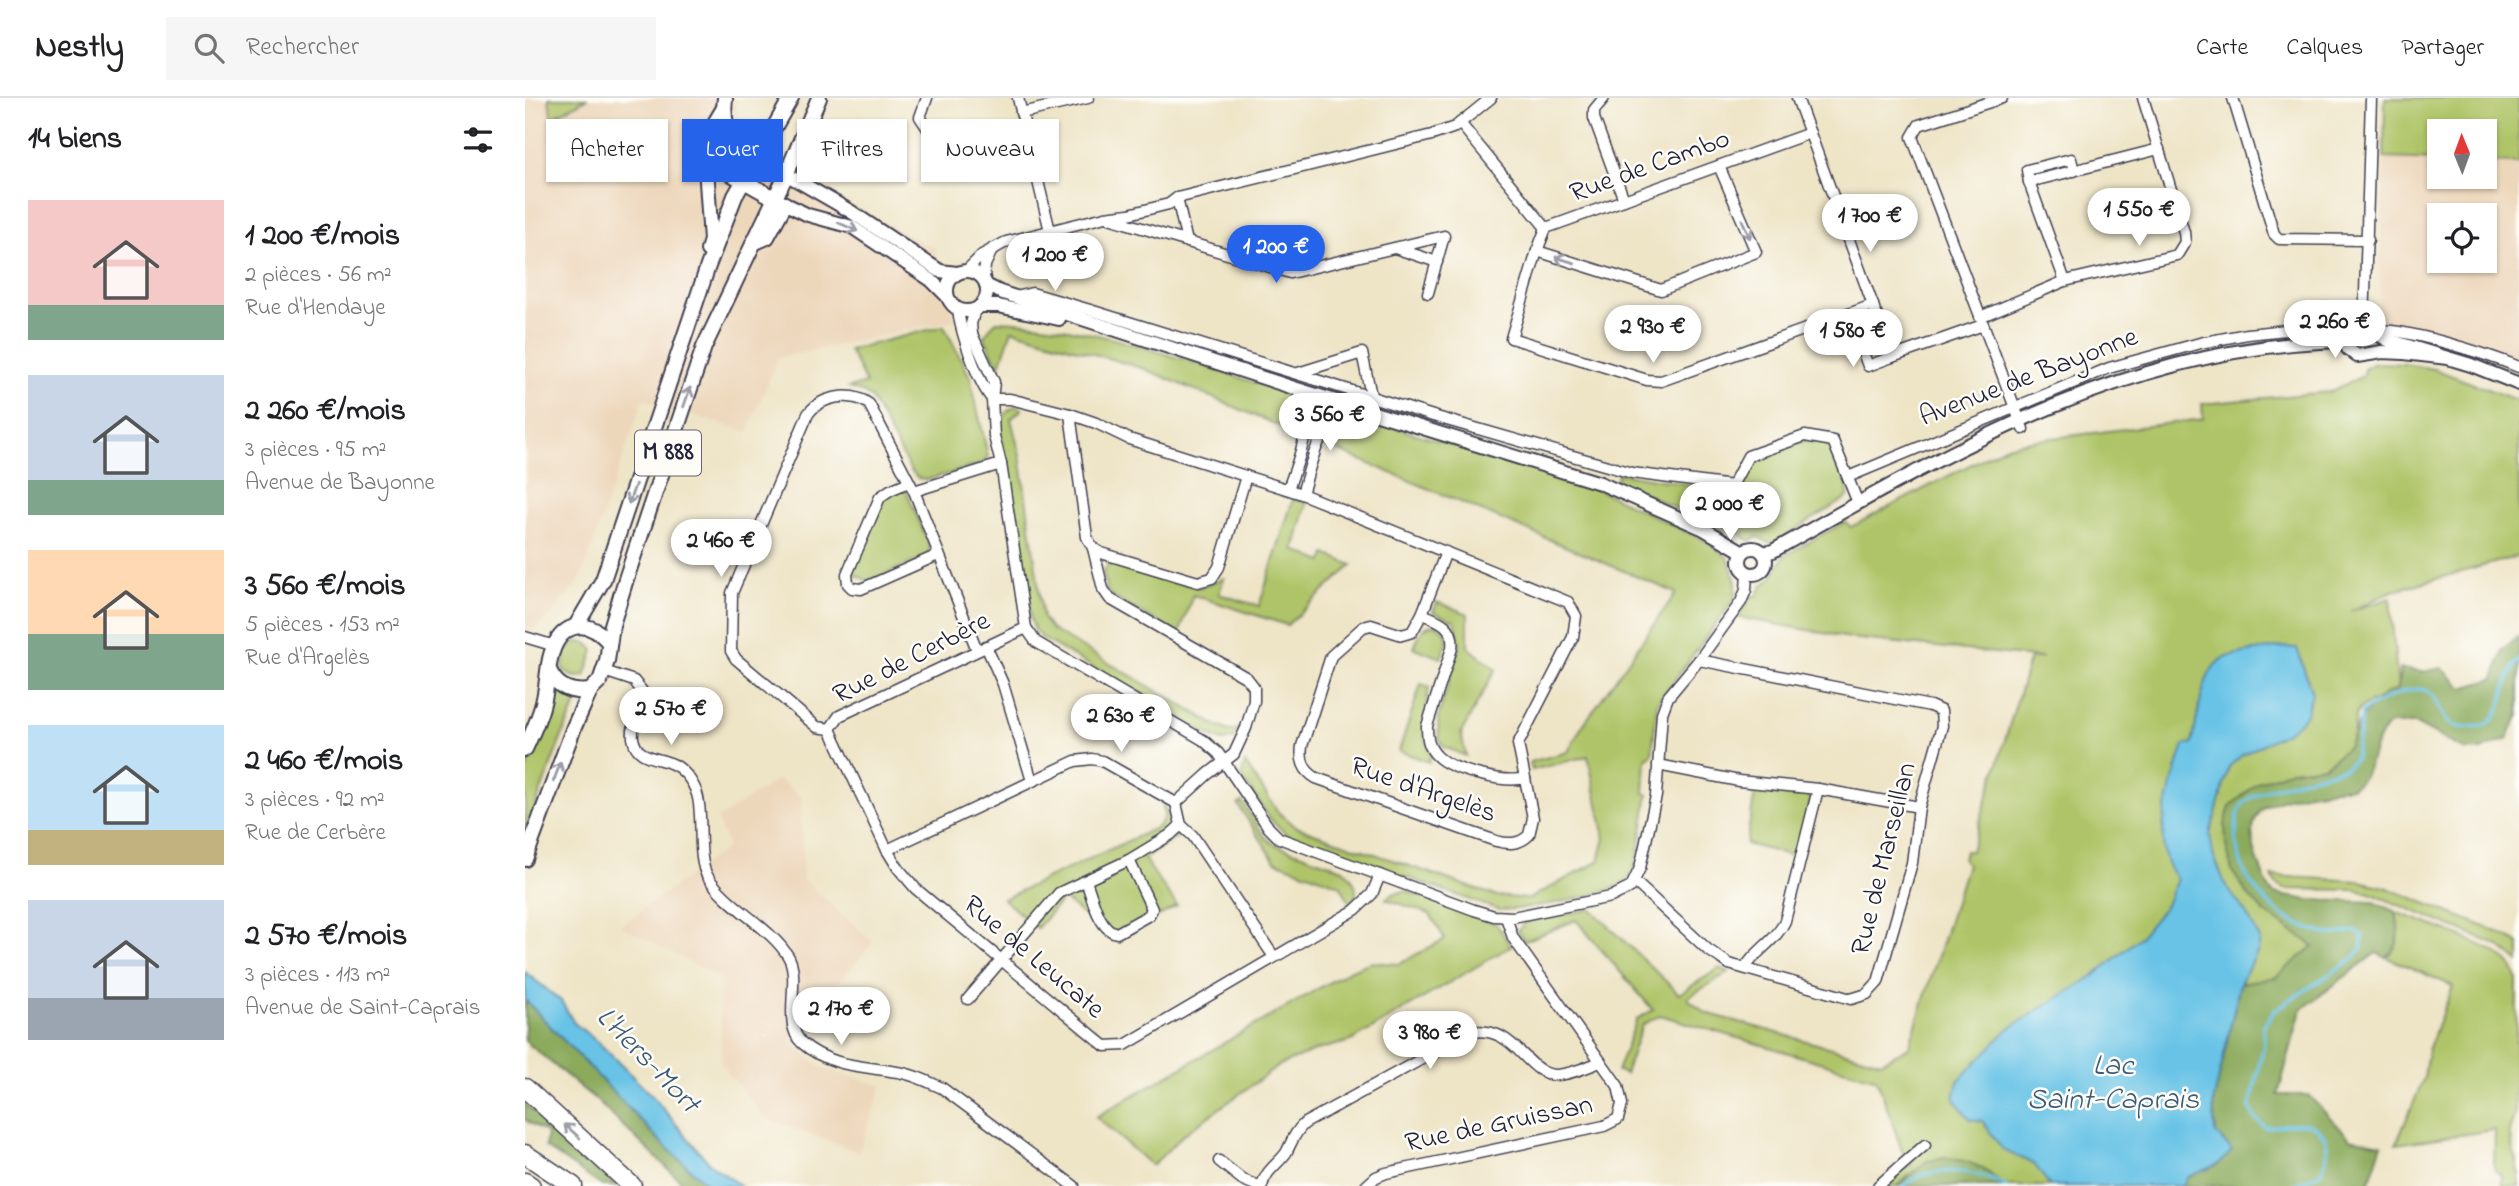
<!DOCTYPE html>
<html lang="fr">
<meta charset="utf-8">
<style>
body{margin:0;font-family:"Indie Flower",sans-serif;background:#f6f6f6;color:#202124;height:100vh;display:flex;flex-direction:column;font-size:26px;white-space:nowrap}
*{box-sizing:border-box;margin:0}
p{font-size:23px;color:#757577}
.icon{flex:none;width:38px;height:38px;fill:none;stroke:currentColor;stroke-width:2;stroke-linecap:round;stroke-linejoin:round}
.map{position:relative;flex:1;overflow:hidden}
.side{display:flex;flex-direction:column;background:#fff;width:525px}
.side>*{flex:none}
.guide{position:absolute;left:21px;top:21px;width:665px;height:63px;display:flex;gap:14px}
.needle{width:46px;rotate:359deg}
.controls{position:absolute;left:1902px;top:21px;display:grid;gap:14px}
.controls a{display:grid;place-items:center;width:70px;height:70px;border-radius:0px;background:#fff;box-shadow:0 2px 5px #0004;font-size:35px}
.price{position:absolute;translate:-50% -60px;padding:0 16px;border-radius:24px;background:#fff;color:#222;font-size:23px;line-height:46px;filter:drop-shadow(0 2px 4px #0008)}
.price::after{content:'';position:absolute;left:50%;top:42px;width:21px;height:16px;margin-left:-10px;background:inherit;clip-path:polygon(0 0,100% 0,50% 100%)}
.price.active{background:#2563eb;color:#fff}
ul{padding:0;list-style:none}
li{display:flex;align-items:center;gap:21px;height:175px;padding:0 28px}
li span{display:grid;place-items:center;flex:none;width:196px;height:140px;border-radius:0px;color:#555}
li>.icon{margin-inline-start:auto}
span .icon{width:84px;height:84px;fill:#fffc;stroke-width:1}
li b{font-size:30px}
h2{display:flex;justify-content:space-between;align-items:center;height:84px;padding:0 28px;font-size:30px}
.pill{padding:0 24px;border-radius:0px;background:#fff;box-shadow:0 2px 5px #0004;font-size:24px;line-height:63px}
.pill.active{background:#2563eb;color:#fff}
header{display:flex;align-items:center;gap:42px;box-sizing:border-box;height:98px;padding:0 35px;background:#fff;border-bottom:2px solid #e0e0e0}
header strong{font-size:33px}
nav{display:flex;gap:38px;margin-inline-start:auto;font-size:24px}
.search{width:490px;height:63px;background:#f6f6f6;display:flex;align-items:center;gap:18px;box-sizing:border-box;padding:0 24px;border-radius:0px;color:#757577;font-size:26px}
main{display:flex;flex:1;min-height:0}
.map>svg:first-child{display:block}
.built{fill:#edd7bb;fill-rule:evenodd}
.green{fill:#afc468;stroke:#687352;stroke-width:2}
.forest{fill:#8baa5c;stroke:#56664c;stroke-width:2}
.water{fill:#68c3e6;stroke:#457290;stroke-width:2}
.lines{fill:none;stroke-linecap:round;stroke-linejoin:round}
.stream{stroke:#68c3e6;stroke-width:3.5}
.minor-casing{stroke:#413f50;stroke-width:13}
.tertiary-casing{stroke:#413f50;stroke-width:16}
.secondary-casing{stroke:#413f50;stroke-width:18}
.primary-casing{stroke:#413f50;stroke-width:18}
.motorway-casing{stroke:#413f50;stroke-width:21}
.minor{stroke:#fff;stroke-width:10}
.tertiary{stroke:#fff;stroke-width:12}
.secondary{stroke:#fff;stroke-width:14}
.primary{stroke:#fff;stroke-width:14}
.motorway{stroke:#fff;stroke-width:18}
.oneway{stroke:#9c9ca7}
.labels{text-anchor:middle;dominant-baseline:central;stroke-width:5;stroke-linejoin:round;paint-order:stroke}
.shield{fill:#fdfcf7;stroke:#646373;stroke-width:2}
.shield-label{font-size:26px;font-weight:bold;fill:#22223b}
.street-label{font-size:28px;fill:#22223b;stroke:#fdfcf7}
.water-label{font-size:30px;font-style:italic;fill:#3a5a77;stroke:#fdfcf7}
</style>
<header>
<strong>Nestly</strong>
<div class="search"><svg class="icon" aria-label="search" viewBox="0 0 24 24"><circle cx="10" cy="10" r="6"/><path d="M15 15l6 6"/></svg>Rechercher</div>
<nav><a>Carte</a><a>Calques</a><a>Partager</a></nav>
</header>
<main>
<section class="side">
<h2>14 biens<svg class="icon" aria-label="filters" viewBox="0 0 24 24"><path d="M4 7h16M4 17h16"/><circle cx="9" cy="7" r="2"/><circle cx="15" cy="17" r="2"/></svg></h2>
<ul>
<li><span style="background:linear-gradient(#f6c9c9 75%,#7fa58c 0)"><svg class="icon" aria-label="home" viewBox="0 0 24 24"><path d="M3 11l9-7 9 7M6 9v11h12V9"/></svg></span><div><b>1 200 €/mois</b><p>2 pièces · 56 m²</p><p>Rue d'Hendaye</p></div></li>
<li><span style="background:linear-gradient(#c9d6e8 75%,#7fa58c 0)"><svg class="icon" aria-label="home" viewBox="0 0 24 24"><path d="M3 11l9-7 9 7M6 9v11h12V9"/></svg></span><div><b>2 260 €/mois</b><p>3 pièces · 95 m²</p><p>Avenue de Bayonne</p></div></li>
<li><span style="background:linear-gradient(#ffd9b3 60%,#7fa58c 0)"><svg class="icon" aria-label="home" viewBox="0 0 24 24"><path d="M3 11l9-7 9 7M6 9v11h12V9"/></svg></span><div><b>3 560 €/mois</b><p>5 pièces · 153 m²</p><p>Rue d'Argelès</p></div></li>
<li><span style="background:linear-gradient(#bfe0f5 75%,#c2b280 0)"><svg class="icon" aria-label="home" viewBox="0 0 24 24"><path d="M3 11l9-7 9 7M6 9v11h12V9"/></svg></span><div><b>2 460 €/mois</b><p>3 pièces · 92 m²</p><p>Rue de Cerbère</p></div></li>
<li><span style="background:linear-gradient(#c9d6e8 70%,#9aa5b1 0)"><svg class="icon" aria-label="home" viewBox="0 0 24 24"><path d="M3 11l9-7 9 7M6 9v11h12V9"/></svg></span><div><b>2 570 €/mois</b><p>3 pièces · 113 m²</p><p>Avenue de Saint-Caprais</p></div></li>
</ul>
</section>
<div class="map">
<svg width="1994" height="1088" viewBox="0 0 1994 1088">
<rect width="100%" height="100%" fill="#fdfcf7"/>
<filter id="ink" filterUnits="userSpaceOnUse"><feTurbulence type="fractalNoise" baseFrequency=".0143" numOctaves="2"/><feDisplacementMap in="SourceGraphic" scale="14" xChannelSelector="R" yChannelSelector="G"/><feConvolveMatrix kernelMatrix="1 2 1 2 8 2 1 2 1" color-interpolation-filters="sRGB"/></filter>
<filter id="wash" filterUnits="userSpaceOnUse"><feTurbulence type="fractalNoise" baseFrequency=".00686" numOctaves="4" result="noise"/><feDisplacementMap in="SourceGraphic" scale="28" xChannelSelector="R" yChannelSelector="G"/><feGaussianBlur stdDeviation="1.57" result="paint"/><feColorMatrix in="noise" values="0 0 0 0 0 0 0 0 0 0 0 0 0 0 0 0 0 1.4 0 .05"/><feComposite in="paint" operator="in"/></filter>
<g filter="url(#wash)">
<rect width="100%" height="100%" fill="#eee4c6"/>
<g class="built">
<polygon points="0,0 210,0 216,27 303,94 410,151 430,222 253,260 223,334 118,302 56,480 33,509 10,531 0,530"/>
<path d="M1859,60L1914,62V79H1960V64L1994,65L1993,259L1920,235L1858,224L1854,219ZM1914,117H1960V163H1914Z"/>
<polygon points="253,681 276,699 278,781 348,844 264,944 298,970 357,988 334,1054 240,1020 196,966 195,880 95,828 203,749 192,721"/>
</g>
<g class="green">
<polygon points="24,0 63,0 30,18 33,26 30,29 39,55 36,56 29,41"/>
<polygon points="1860,0 1994,0 1994,65 1960,64 1960,33 1914,33 1914,62 1859,60"/>
<path d="M471,223C571,226 669,266 764,296C769,309 774,321 771,335L620,271L487,232L474,270L459,238Z"/>
<polygon points="419,228 445,279 463,358 458,365 451,368 401,382 393,380 386,373 346,300 339,295 324,290 341,285 324,252"/>
<polygon points="1850,265 1880,266 1909,271 1994,303 1994,458 1867,493 1826,513 1865,500 1873,592 1835,610 1831,617 1827,644 1816,665 1723,694 1712,768 1801,841 1745,904 1740,1088 1464,1088 1384,1077 1373,1088 1358,1088 1369,1078 1387,1067 1378,1055 1352,981 1135,917 1117,927 1100,976 1092,973 1112,921 1128,912 1051,822 1000,843 993,834 999,824 1066,811 1154,896 1195,870 1204,874 1162,900 1181,915 1356,964 1384,949 1442,766 1438,761 1440,753 1446,753 1505,560 1518,560 1325,540 1212,519 1227,498 1232,498 1238,487 1247,480 1259,458 1320,424 1326,429 1481,348 1505,343 1678,321 1677,306 1804,294 1838,278 1839,271"/>
<path d="M492,308L497,311L486,321L495,357L518,520L527,532L691,627L704,633L715,631L708,641L698,643L686,638L517,540L510,533L506,522L475,331C478,319 480,312 492,308Z"/>
<path d="M834,319L1068,389L1185,445L1203,460L1211,484L1210,500L1132,606L1127,656L1121,661L1119,695L1123,697C1119,716 1114,767 1103,781C1091,797 995,813 974,812L762,737L747,723L716,678L720,665L753,714L769,728L971,798L1004,801L1074,763L1080,740L1063,658L1007,672L1005,664L1043,654L1056,630L1151,495L800,347C810,332 818,325 834,319Z"/>
<polygon points="1280,342 1300,345 1307,349 1323,390 1323,399 1247,446 1233,439 1224,443 1217,437 1192,428 1189,421 1210,395 1228,360"/>
<polygon points="1093,375 1196,392 1185,415 1175,421 1091,383"/>
<polygon points="377,391 381,392 405,449 402,459 343,483 327,475 359,399"/>
<polygon points="768,401 782,405 769,452 798,464 801,456 827,467 762,527 668,497 654,536 588,499 582,493 578,474 582,468 594,465 674,490 699,480 694,496 734,508"/>
<polygon points="912,504 943,516 943,549 971,571 936,635 941,658 919,649 914,640 913,620 935,546 930,523 908,514"/>
<path d="M911,527L919,531L923,542L916,560L889,550C894,537 896,527 911,527Z"/>
<path d="M50,544L62,545L69,552L60,578C51,580 42,578 37,569L42,553Z"/>
<path d="M896,586L904,589C900,614 897,634 906,658L904,664L874,653Z"/>
<polygon points="31,594 53,602 37,638 0,735 0,673 24,622"/>
<polygon points="1231,689 1283,694 1287,697 1272,759 1221,746"/>
<path d="M717,704L740,739L749,746L818,771C829,780 836,794 826,806L815,787L750,763L713,707Z"/>
<polygon points="638,707 654,737 619,761 652,808 589,843 538,800 512,830 478,801 633,729 639,720"/>
<polygon points="1747,778 1834,783 1860,789 1975,835 1994,845 1994,864 1974,848 1845,795 1830,792 1760,791 1751,786"/>
<polygon points="881,793 971,826 986,848 826,943 792,952 755,967 659,1036 627,1068 571,1019 824,873 846,864 874,866 920,841 905,816 861,801 867,796"/>
<path d="M1871,814C1899,825 1962,845 1982,863C1988,868 1990,874 1992,882L1990,1015L1984,1034L1994,1077V1088H1977V1078L1969,1071L1970,1032L1871,1046L1899,980L1903,952L1928,888L1861,859C1877,848 1874,832 1871,814Z"/>
</g>
<g class="forest">
<path d="M1994,538V617L1982,641L1956,652L1942,653L1891,626H1866C1843,643 1850,677 1827,689C1805,692 1754,697 1738,711C1725,722 1726,743 1731,757C1736,770 1739,786 1749,796L1784,802L1849,804L1871,814C1874,832 1877,848 1861,859L1851,855L1776,912L1753,997H1783L1825,1040L1857,1046L1843,1088H1657L1663,1079L1694,1066L1688,1006L1715,885L1751,879L1789,848L1740,815L1724,798L1707,773L1701,747L1700,726L1705,708L1734,684L1766,672L1799,668L1823,649L1837,618L1860,596L1873,592L1875,571L1897,574L1917,570L1938,590L1969,581L1978,551Z"/>
<polygon points="0,902 140,1048 184,1088 161,1088 72,1003 0,943"/>
<polygon points="0,1006 13,1017 92,1088 77,1088 20,1049 22,1035 0,1022"/>
<path d="M1420,1060C1449,1063 1458,1069 1479,1088H1373L1402,1063Z"/>
</g>
<g class="water">
<path d="M1757,549L1772,550L1787,595L1781,616L1774,625L1762,634L1717,657L1704,669L1685,736L1688,756L1701,788L1721,815L1735,841L1733,853L1715,885L1688,1006L1690,1034L1707,1053L1694,1066L1663,1079L1657,1088H1525L1509,1066L1478,1052L1457,1023L1445,1021L1429,1001L1433,983L1483,931L1570,877L1615,839L1641,807L1652,781C1649,776 1645,772 1643,767C1628,735 1649,679 1659,647L1667,646C1672,624 1676,578 1693,564C1704,554 1742,552 1757,549Z"/>
<polygon points="0,874 36,903 49,925 75,946 128,999 185,1066 216,1088 184,1088 140,1048 0,902"/>
</g>
<g class="lines">
<g class="stream">
<path d="M1378,1088C1407,1065 1451,1072 1481,1088"/>
<path d="M1766,1088L1795,1075C1804,1060 1807,1035 1786,1027C1773,1023 1754,1028 1741,1030L1729,1019L1725,1009L1739,946L1738,928L1750,912L1828,861L1836,851L1838,838L1830,833C1822,834 1812,837 1804,836C1756,829 1709,784 1711,734C1711,724 1712,711 1720,704C1737,689 1796,677 1821,670L1830,660L1837,614C1849,606 1888,585 1902,593C1922,605 1911,632 1943,629C1950,629 1958,629 1964,625C1981,612 1978,580 1994,562"/>
</g>
</g>
</g>
<g filter="url(#ink)">
<g class="lines">
<defs>
<g id="minor">
<polyline points="402,0 395,19 403,31"/>
<polyline points="493,0 525,133"/>
<polyline points="1079,0 1069,12 1069,20 1099,102"/>
<polyline points="1272,0 1367,259 1458,227"/>
<polyline points="1477,0 1394,27 1387,39 1498,331"/>
<polyline points="1708,0 1749,136 1754,141 1843,142"/>
<polyline points="496,15 563,0"/>
<polyline points="935,25 1021,130"/>
<polyline points="1504,84 1502,72 1546,61 1549,73"/>
<polyline points="652,100 662,144"/>
<polyline points="584,120 765,175 919,138 903,195"/>
<polyline points="1021,130 1012,153 986,240 1122,282 1136,283 1348,207"/>
<polyline points="1021,130 1285,35"/>
<polyline points="870,150 912,164"/>
<polyline points="1012,153 1136,192 1231,154 1194,68"/>
<polyline points="441,173 457,157 481,144 580,119 604,116 644,106 652,100 907,37 930,29 966,0"/>
<polyline points="459,181 460,167 468,150"/>
<polyline points="1540,183 1504,84 1634,51"/>
<polyline points="491,199 507,195 565,212 908,318 1107,375 1207,388 1223,358 1280,338 1308,343 1333,405"/>
<path d="M433,211C435,233 453,285 467,301"/>
<polyline points="450,211 446,226 447,236 469,284 467,301 469,338 476,366 501,530 511,544 678,642 693,655 744,730 754,740 949,812 969,818 988,819 1086,799 1106,789 1115,770 1131,698 1137,615 1143,599 1174,562 1216,504 1221,492 1222,475"/>
<polyline points="1324,217 1343,268 1367,259"/>
<polyline points="1455,219 1540,183 1652,157 1660,144 1659,134 1618,0"/>
<polyline points="1839,228 1846,0"/>
<path d="M1848,233C1873,227 1967,258 1994,269"/>
<polyline points="773,275 837,255 847,302"/>
<path d="M467,301H485L545,316L571,325L604,341L777,396L1043,504L1051,518L1048,539L993,646L1008,720L1004,737C994,747 983,746 971,743L791,680C778,672 775,662 777,648L806,558L838,529L846,527L877,537L887,534L897,516L921,454"/>
<polyline points="545,316 562,439 568,450 576,455 673,484 687,480 694,469 721,378"/>
<path d="M476,366L389,393L344,306C326,293 296,298 283,316L207,495L206,553L211,561L292,629L305,631L314,618L501,530"/>
<polyline points="1323,379 1584,270 1675,245 1722,236 1772,231 1786,243"/>
<polyline points="384,384 365,392 355,399 322,476 323,486 327,490 336,491 413,457"/>
<path d="M763,391C776,354 789,329 772,291"/>
<polyline points="389,393 452,552"/>
<path d="M777,396C788,359 792,331 824,307"/>
<polyline points="1179,431 1207,388"/>
<polyline points="568,450 578,491 585,501 722,580 729,589 729,603 721,630 709,656 683,676 651,705"/>
<path d="M897,516C915,523 930,528 927,550L902,628C902,640 903,649 912,658C926,672 980,686 1000,680"/>
<polyline points="0,539 30,548"/>
<polyline points="461,548 478,586 507,683"/>
<path d="M79,573L109,583L117,593C117,609 106,624 108,640C111,660 130,659 145,665C157,669 168,683 172,696C179,717 171,761 183,779C204,810 245,829 263,858C277,880 256,926 277,945C306,970 342,968 378,975C392,978 404,984 417,990L549,1088"/>
<polyline points="305,631 362,752 373,770 391,791 580,948 600,947 830,812 847,796 855,777"/>
<polyline points="1133,667 1214,683 1293,691 1394,709"/>
<polyline points="362,752 550,663 567,661 577,663 651,705 656,727 668,738 749,859"/>
<path d="M561,783C567,798 574,833 592,835L624,817L627,811L604,762"/>
<polyline points="1110,784 1182,851 1204,866 1326,901 1342,896 1353,884 1387,765 1394,709 1417,628 1416,613 1405,608 1174,562"/>
<path d="M1220,870C1231,852 1252,842 1260,823L1293,691"/>
<polyline points="443,901 534,795 604,762 645,737 656,727"/>
<polyline points="694,1063 718,1082 733,1088"/>
<path d="M737,1088C740,1073 753,1066 761,1055C767,1044 770,1033 780,1025L946,934C992,927 1001,978 1032,977C1047,976 1062,969 1075,964"/>
<polyline points="841,1088 851,1079 861,1075 1079,1028 1093,1021 1097,1006 1093,988 988,840 981,819"/>
<polyline points="1353,1088 1400,1047"/>
</g>
<g id="tertiary">
<polyline points="233,60 325,113 415,173 432,175"/>
<polyline points="251,101 283,117 327,129 406,182 422,198"/>
<circle cx="442" cy="193" r="20"/>
<polyline points="461,187 475,194 772,291 1075,385 1179,431 1218,454"/>
<polyline points="455,208 473,208 534,221"/>
<polyline points="1923,260 1879,255 1857,254 1832,258 1823,251 1821,240 1826,231 1839,228 1863,242 1946,267 1994,286"/>
<circle cx="1228" cy="463" r="13"/>
<path d="M1238,455L1248,453C1428,351 1608,246 1821,243"/>
</g>
<g id="secondary">
<path d="M200,0C196,31 208,45 233,60"/>
<polyline points="199,10 190,25 185,53 201,73 249,100"/>
</g>
<g id="primary">
<polyline points="228,145 242,139 260,106"/>
<polyline points="183,152 186,142 181,69 185,53"/>
<polyline points="51,528 78,482 183,168 210,98 266,0"/>
<path d="M24,572C32,590 46,595 65,593L75,583L82,563L87,527L101,481L179,249L261,77L294,0"/>
<path d="M0,651C7,636 14,621 18,605C22,590 22,575 25,561C33,526 60,517 84,544"/>
<polyline points="0,761 49,629 65,593"/>
</g>
<g id="motorway">
<polyline points="0,990 107,1088"/>
<polyline points="0,1056 48,1088"/>
<polyline points="0,1084 6,1088"/>
</g>
</defs>
<use href="#minor" class="minor-casing"/>
<use href="#tertiary" class="tertiary-casing"/>
<use href="#secondary" class="secondary-casing"/>
<use href="#primary" class="primary-casing"/>
<use href="#motorway" class="motorway-casing"/>
<use href="#minor" class="minor"/>
<use href="#tertiary" class="tertiary"/>
<use href="#secondary" class="secondary"/>
<use href="#primary" class="primary"/>
<use href="#motorway" class="motorway"/>
</g>
<defs><path id="oneway-shaft" d="M-6 0H5M1.5-3L5.5 0L1.5 3" fill="none" stroke-width="1.6" stroke-linecap="round" stroke-linejoin="round" transform="scale(1.75)"/></defs>
<g class="oneway">
<use href="#oneway-shaft" transform="translate(323 129) rotate(24)"/>
<use href="#oneway-shaft" transform="translate(1221 131) rotate(67)"/>
<use href="#oneway-shaft" transform="translate(1040 162) rotate(-163)"/>
<use href="#oneway-shaft" transform="translate(162 299) rotate(-71)"/>
<use href="#oneway-shaft" transform="translate(107 396) rotate(109)"/>
<use href="#oneway-shaft" transform="translate(32 674) rotate(-69)"/>
<use href="#oneway-shaft" transform="translate(47 1033) rotate(-138)"/>
</g>
</g>
<g class="labels">
<rect class="shield" x="110" y="332.5" width="66" height="45" rx="5"/>
<g class="shield-label">
<text x="143" y="355">M 888</text>
</g>
<g class="street-label">
<text transform="translate(1125 69) rotate(-20)">Rue de Cambo</text>
<text transform="translate(1504 280) rotate(-21)">Avenue de Bayonne</text>
<text transform="translate(387 561) rotate(-27)">Rue de Cerbère</text>
<text transform="translate(898 693) rotate(19)">Rue d'Argelès</text>
<text transform="translate(1360 761) rotate(-76)">Rue de Marseillan</text>
<text transform="translate(508 860) rotate(40)">Rue de Leucate</text>
<text transform="translate(974 1027) rotate(-12)">Rue de Gruissan</text>
</g>
<g class="water-label">
<text transform="translate(122 963) rotate(46)">L'Hers-Mort</text>
<text x="1588" y="969">Lac<tspan x="1588" dy="34">Saint-Caprais</tspan></text>
</g>
</g>
</svg>
<div class="controls">
<a><svg class="needle" viewBox="-14 -14 28 28"><path d="M0-13l5 13h-10z" fill="#e53935"/><path d="M0 13l5-13h-10z" fill="#757577"/></svg></a>
<a><svg class="icon" aria-label="locate" viewBox="0 0 24 24"><circle cx="12" cy="12" r="6"/><path d="M12 2v4M12 18v4M2 12h4M18 12h4"/></svg></a>
</div>
<b class="price" style="left:1614px;top:150px">1 550 €</b>
<b class="price" style="left:1345px;top:156px">1 700 €</b>
<b class="price active" style="left:751px;top:187px">1 200 €</b>
<b class="price" style="left:530px;top:195px">1 200 €</b>
<b class="price" style="left:1810px;top:262px">2 260 €</b>
<b class="price" style="left:1128px;top:267px">2 930 €</b>
<b class="price" style="left:1328px;top:271px">1 580 €</b>
<b class="price" style="left:805px;top:355px">3 560 €</b>
<b class="price" style="left:1205px;top:444px">2 000 €</b>
<b class="price" style="left:196px;top:481px">2 460 €</b>
<b class="price" style="left:146px;top:649px">2 570 €</b>
<b class="price" style="left:596px;top:656px">2 630 €</b>
<b class="price" style="left:316px;top:949px">2 170 €</b>
<b class="price" style="left:905px;top:973px">3 980 €</b>
<div class="guide">
<a class="pill">Acheter</a>
<a class="pill active">Louer</a>
<a class="pill">Filtres</a>
<a class="pill">Nouveau</a>
</div>
</div>
</main>
